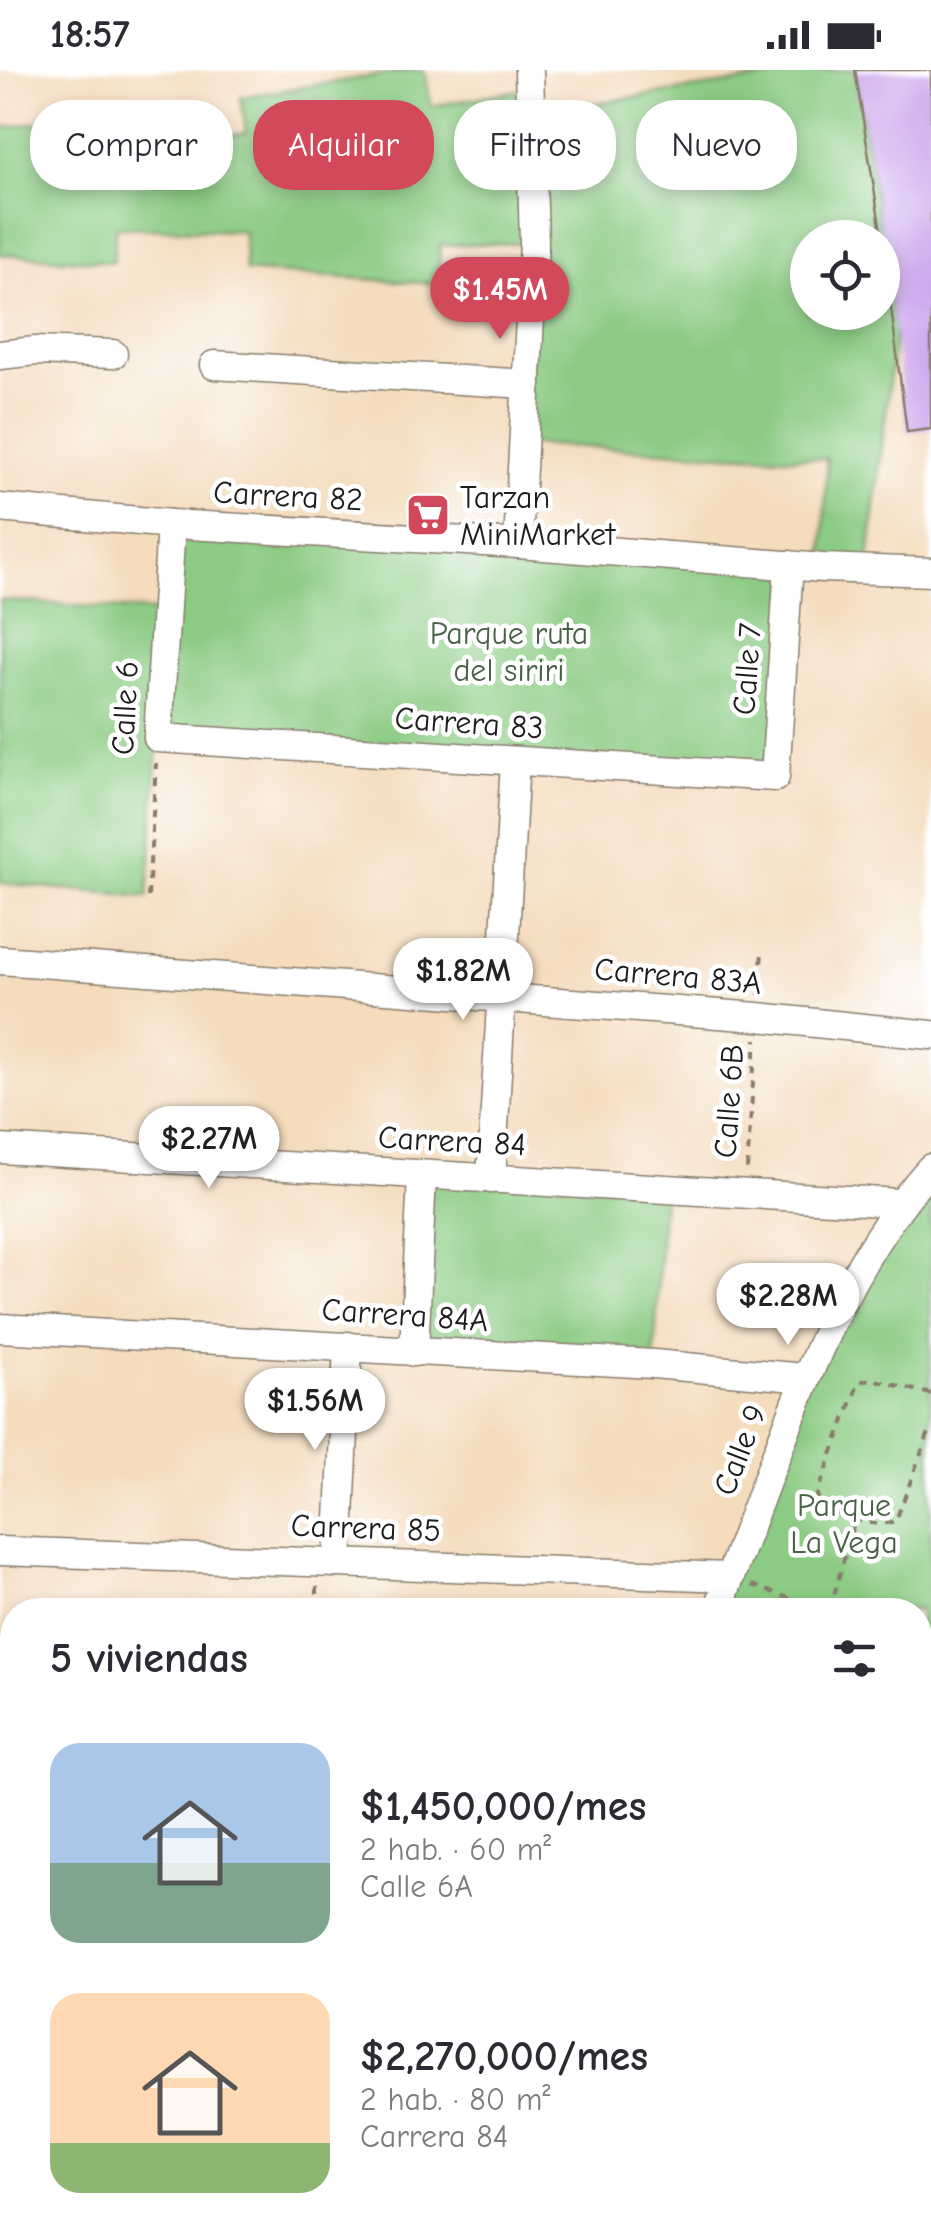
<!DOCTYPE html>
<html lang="es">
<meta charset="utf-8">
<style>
body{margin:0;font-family:"Comic Neue",sans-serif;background:#f7f7f7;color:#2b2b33;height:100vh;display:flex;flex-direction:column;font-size:38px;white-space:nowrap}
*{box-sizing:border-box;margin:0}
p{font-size:32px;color:#7c7c81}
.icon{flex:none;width:55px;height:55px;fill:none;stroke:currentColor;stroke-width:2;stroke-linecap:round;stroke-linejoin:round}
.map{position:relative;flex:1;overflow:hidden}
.sheet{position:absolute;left:0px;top:1528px;width:932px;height:642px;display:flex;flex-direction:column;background:#fff;border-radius:40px 40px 0 0;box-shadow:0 5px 15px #0003}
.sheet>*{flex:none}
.hud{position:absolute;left:30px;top:30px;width:872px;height:90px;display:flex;gap:20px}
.buttons{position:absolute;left:790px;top:150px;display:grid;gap:20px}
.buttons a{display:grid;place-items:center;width:110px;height:110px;border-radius:50%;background:#fff;box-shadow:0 5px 15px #0003;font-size:50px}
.price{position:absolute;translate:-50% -85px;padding:0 22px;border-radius:35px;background:#fff;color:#222;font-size:32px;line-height:65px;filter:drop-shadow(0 2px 5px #0008)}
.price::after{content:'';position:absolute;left:50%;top:60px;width:30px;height:22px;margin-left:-15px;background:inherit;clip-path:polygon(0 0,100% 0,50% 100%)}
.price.current{background:#d1495b;color:#fff}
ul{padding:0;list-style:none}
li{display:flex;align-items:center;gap:30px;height:250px;padding:0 50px}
li span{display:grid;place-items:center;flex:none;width:280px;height:200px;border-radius:30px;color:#555}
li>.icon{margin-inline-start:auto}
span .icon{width:120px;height:120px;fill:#fffc;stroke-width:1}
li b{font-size:42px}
h2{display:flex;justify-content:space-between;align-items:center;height:120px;padding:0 50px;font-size:42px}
.tag{padding:0 35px;border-radius:40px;background:#fff;box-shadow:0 5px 15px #0003;font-size:35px;line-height:90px}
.tag.current{background:#d1495b;color:#fff}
.status{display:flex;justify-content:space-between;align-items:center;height:70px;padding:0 50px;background:#fff;direction:ltr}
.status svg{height:28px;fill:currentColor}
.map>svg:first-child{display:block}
.green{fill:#8bcb83;stroke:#547450;stroke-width:2.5}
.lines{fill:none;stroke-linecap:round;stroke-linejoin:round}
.river{stroke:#64c3e2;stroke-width:35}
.building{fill:#cba5ed}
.minor-casing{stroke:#887c6c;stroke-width:31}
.major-casing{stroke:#887c6c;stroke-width:39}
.path{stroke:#887c6c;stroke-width:4;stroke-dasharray:8 8;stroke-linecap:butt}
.minor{stroke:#fff;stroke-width:28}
.major{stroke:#fff;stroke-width:35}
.labels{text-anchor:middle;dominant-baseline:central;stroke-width:9;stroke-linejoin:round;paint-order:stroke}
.street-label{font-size:32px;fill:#1c1c1c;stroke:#fff}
.poi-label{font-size:32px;fill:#1c1c1c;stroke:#fff;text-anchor:start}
.park-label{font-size:32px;fill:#486245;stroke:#fff}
</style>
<div class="status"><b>18:57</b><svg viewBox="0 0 49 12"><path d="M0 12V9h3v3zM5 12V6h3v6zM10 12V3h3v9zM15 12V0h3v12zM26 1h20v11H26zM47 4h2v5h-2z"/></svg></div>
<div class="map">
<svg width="931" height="2168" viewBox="0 0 931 2168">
<rect width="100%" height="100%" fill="#fff"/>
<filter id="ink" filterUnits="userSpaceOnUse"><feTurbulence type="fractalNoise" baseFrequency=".01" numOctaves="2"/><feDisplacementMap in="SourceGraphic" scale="20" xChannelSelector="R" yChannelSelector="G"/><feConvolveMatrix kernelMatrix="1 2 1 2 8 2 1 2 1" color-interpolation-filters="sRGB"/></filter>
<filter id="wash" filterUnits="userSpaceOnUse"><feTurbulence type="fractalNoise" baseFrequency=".0048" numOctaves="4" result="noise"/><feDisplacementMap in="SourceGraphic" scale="40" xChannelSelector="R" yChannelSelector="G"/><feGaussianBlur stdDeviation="2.25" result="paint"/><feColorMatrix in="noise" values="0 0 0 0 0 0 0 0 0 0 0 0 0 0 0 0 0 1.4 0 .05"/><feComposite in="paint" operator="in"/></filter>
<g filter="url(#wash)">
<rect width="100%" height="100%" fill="#f4dcbd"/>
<g class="green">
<polygon points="411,0 424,0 431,36 532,18 533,42 822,0 855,0 881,167 808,168 808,242 882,242 883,178 895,261 868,497 823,498 827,389 524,374 533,173 440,175 438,214 245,201 244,161 116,157 113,192 0,184 0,58 93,45 99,84 246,63 241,27"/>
<polygon points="171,454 789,495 775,707 158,673 148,827 0,813 0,530 165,542"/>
<polygon points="931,1098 931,1639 920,1649 920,1540 718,1540 805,1308"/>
<polygon points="422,1105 663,1119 654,1294 414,1282"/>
<polygon points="931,1697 931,2026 920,2048 920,1705"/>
<polygon points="0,1913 12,1964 12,2158 59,2158 62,2168 0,2168"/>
<polygon points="545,2158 714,2158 711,2168 542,2168"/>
<polygon points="765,2158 868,2158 866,2168 763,2168"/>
</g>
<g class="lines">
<g class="river">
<polyline points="920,1649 931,1639"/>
<polyline points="711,2168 714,2158"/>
</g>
</g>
<g id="blocks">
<polygon class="building" points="855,0 931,0 931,359 907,362 882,168"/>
</g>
</g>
<g filter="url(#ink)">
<use href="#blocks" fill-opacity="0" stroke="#887c6c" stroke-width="2.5"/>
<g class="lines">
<defs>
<g id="minor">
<polyline points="0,285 35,281 113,284"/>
<polyline points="214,295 527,314"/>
<polyline points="0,438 171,454 518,474 823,498 931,502"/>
<polyline points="171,454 158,668 775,707 789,495"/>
<polyline points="518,474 534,173 529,0"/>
<polyline points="0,890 758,947 931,965"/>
<polyline points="0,1079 899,1133"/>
<polyline points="491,1109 515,691"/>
<polyline points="0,1258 654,1294 805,1308"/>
<polyline points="414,1282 422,1105"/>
<polyline points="0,1481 730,1507"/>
<polyline points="338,1492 348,1276"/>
<path d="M718,1540C736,1489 756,1439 775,1388C814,1285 856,1181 931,1098"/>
<polyline points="0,1669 12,1669"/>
<polyline points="0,1849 12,1849"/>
<polyline points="542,2168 545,2158"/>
</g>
<g id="major">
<polyline points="0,1913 12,1964"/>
<polyline points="0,2117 13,2168"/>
<polyline points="59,2158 62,2168"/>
</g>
</defs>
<use href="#minor" class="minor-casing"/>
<use href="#major" class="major-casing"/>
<g class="path">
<polyline points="148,827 156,693"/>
<polyline points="759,925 762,881"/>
<polyline points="747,1099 756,969"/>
<path d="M931,1324L871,1309L859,1312L817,1425C822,1445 880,1461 896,1450L931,1357"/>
<polyline points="752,1515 823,1540"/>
<polyline points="317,1540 317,1516"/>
<polyline points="830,1540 855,1448"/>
<polyline points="920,1557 931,1561"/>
<polyline points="920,1738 931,1723"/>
<polyline points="0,2018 12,2072"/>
<polyline points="920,2057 931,2043"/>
<polyline points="920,2134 931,2145"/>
<polyline points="287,2168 289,2158"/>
<polyline points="599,2168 606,2158"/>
<polyline points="800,2168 801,2158"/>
<polyline points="858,2168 860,2158"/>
</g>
<use href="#minor" class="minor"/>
<use href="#major" class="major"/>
</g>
</g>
<defs>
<symbol id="supermarket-square" viewBox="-11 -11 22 22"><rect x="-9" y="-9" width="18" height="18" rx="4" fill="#d1495b" stroke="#fff"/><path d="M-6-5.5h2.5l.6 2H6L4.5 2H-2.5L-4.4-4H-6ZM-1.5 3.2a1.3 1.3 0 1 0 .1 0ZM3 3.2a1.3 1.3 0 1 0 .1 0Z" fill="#fff"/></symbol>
</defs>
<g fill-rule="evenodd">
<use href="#supermarket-square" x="403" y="420" width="50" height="50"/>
</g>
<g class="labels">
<g class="street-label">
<text transform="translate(288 426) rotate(3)">Carrera 82</text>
<text transform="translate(747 599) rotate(-86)">Calle 7</text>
<text transform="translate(125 638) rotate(-87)">Calle 6</text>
<text transform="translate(469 653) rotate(4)">Carrera 83</text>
<text transform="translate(678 906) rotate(5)">Carrera 83A</text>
<text transform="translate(729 1031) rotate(-86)">Calle 6B</text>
<text transform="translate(452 1071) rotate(3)">Carrera 84</text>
<text transform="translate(405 1245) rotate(4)">Carrera 84A</text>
<text transform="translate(740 1380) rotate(-69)">Calle 9</text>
<text transform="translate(366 1458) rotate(2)">Carrera 85</text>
</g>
<g class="poi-label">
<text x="460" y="427">Tarzan<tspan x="460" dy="37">MiniMarket</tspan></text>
</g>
<g class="park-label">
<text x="509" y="563">Parque ruta<tspan x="509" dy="37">del siriri</tspan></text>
<text x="844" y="1435">Parque<tspan x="844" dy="37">La Vega</tspan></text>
</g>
</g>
</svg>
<div class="buttons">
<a><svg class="icon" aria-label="locate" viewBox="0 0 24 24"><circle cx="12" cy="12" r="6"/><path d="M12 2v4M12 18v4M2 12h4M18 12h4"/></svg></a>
</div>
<b class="price current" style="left:500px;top:272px">$1.45M</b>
<b class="price" style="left:463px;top:953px">$1.82M</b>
<b class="price" style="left:209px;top:1121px">$2.27M</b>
<b class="price" style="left:788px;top:1278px">$2.28M</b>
<b class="price" style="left:315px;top:1383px">$1.56M</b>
<div class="hud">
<a class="tag">Comprar</a>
<a class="tag current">Alquilar</a>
<a class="tag">Filtros</a>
<a class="tag">Nuevo</a>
</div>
<section class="sheet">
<h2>5 viviendas<svg class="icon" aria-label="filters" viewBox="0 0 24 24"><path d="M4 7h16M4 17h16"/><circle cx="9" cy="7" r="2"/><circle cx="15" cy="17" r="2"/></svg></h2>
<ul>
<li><span style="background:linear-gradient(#a9c7e8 60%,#7fa58c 0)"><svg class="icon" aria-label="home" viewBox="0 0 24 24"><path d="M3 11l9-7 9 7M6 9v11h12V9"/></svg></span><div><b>$1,450,000/mes</b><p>2 hab. · 60 m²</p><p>Calle 6A</p></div></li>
<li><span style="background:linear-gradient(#ffd9b3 75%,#8fb573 0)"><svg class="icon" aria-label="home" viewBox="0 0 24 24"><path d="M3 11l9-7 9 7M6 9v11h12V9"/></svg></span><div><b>$2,270,000/mes</b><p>2 hab. · 80 m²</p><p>Carrera 84</p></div></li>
</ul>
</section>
</div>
